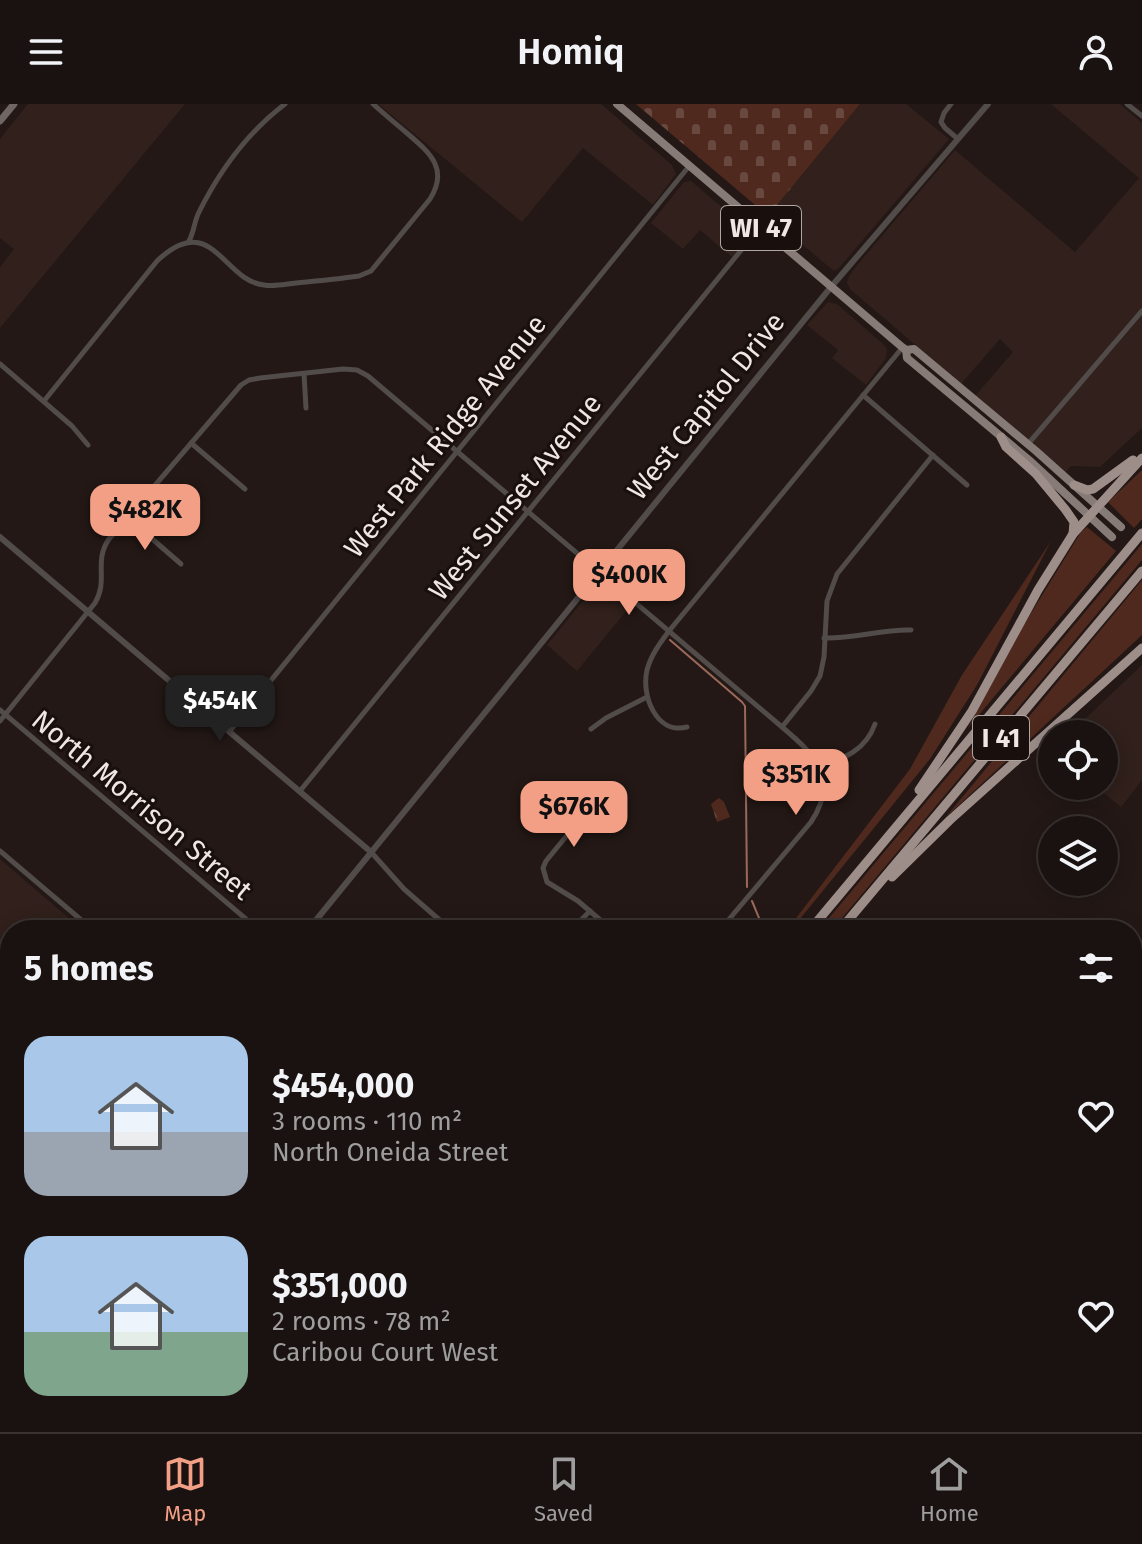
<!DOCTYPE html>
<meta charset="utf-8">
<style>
body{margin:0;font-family:"Fira Sans",sans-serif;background:#27201e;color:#f1f3f6;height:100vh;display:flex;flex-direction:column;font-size:30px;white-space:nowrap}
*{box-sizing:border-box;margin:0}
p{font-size:26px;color:#9f9e9f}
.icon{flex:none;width:44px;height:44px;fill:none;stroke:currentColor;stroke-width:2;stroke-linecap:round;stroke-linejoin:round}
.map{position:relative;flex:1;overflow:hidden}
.panel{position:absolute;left:0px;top:816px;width:1142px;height:512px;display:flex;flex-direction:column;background:#1a1210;border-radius:32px 32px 0 0;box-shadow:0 4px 20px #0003,0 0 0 2px #383230}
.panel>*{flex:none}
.buttons{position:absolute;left:1038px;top:616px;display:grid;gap:16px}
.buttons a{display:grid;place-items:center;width:80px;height:80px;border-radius:50%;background:#1a1210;box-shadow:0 4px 20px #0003,0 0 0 2px #383230;font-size:40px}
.price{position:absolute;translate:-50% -68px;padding:0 18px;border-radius:16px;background:#f39f86;color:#111;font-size:26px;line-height:52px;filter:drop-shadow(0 2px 4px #0008)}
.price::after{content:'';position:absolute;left:50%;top:48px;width:24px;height:18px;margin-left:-12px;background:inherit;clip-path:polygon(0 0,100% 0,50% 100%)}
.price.active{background:#222;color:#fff}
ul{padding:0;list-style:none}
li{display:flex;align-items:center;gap:24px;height:200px;padding:0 24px}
li span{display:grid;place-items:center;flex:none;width:224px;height:160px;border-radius:24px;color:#555}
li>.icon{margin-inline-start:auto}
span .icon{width:96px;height:96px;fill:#fffc;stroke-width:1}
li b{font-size:34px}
h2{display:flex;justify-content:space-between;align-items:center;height:96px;padding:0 24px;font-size:34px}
header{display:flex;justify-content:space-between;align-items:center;height:104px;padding:0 24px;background:#1a1210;font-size:36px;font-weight:600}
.tab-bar{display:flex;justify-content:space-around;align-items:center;height:112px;border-top:2px solid #383230;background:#1a1210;font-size:22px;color:#9f9e9f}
.tab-bar a{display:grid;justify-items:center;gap:4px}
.tab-bar .active{color:#f39f86}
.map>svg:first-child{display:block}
.built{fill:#31201b}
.grass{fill:#4f291e}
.cemetery{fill:url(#cemetery-stones)}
.park{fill:url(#park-crowns)}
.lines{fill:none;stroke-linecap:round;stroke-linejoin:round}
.stream{stroke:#9a695a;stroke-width:2}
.minor{stroke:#514b49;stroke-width:5}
.tertiary{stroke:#514b49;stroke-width:6}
.secondary{stroke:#706663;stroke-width:7}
.primary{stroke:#877b77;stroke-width:8}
.motorway{stroke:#9d8e8a;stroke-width:9}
.labels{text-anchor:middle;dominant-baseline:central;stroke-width:6;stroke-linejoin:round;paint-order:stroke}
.shield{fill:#190f0c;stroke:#afa6a3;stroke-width:2}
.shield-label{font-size:26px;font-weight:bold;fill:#efe7e4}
.street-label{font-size:28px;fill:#efe7e4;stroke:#190f0c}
</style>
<header><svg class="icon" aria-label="menu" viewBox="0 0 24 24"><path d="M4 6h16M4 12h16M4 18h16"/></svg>Homiq<svg class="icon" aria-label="person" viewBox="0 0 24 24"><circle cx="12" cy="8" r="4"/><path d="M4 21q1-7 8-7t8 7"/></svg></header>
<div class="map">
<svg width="1142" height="1328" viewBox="0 0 1142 1328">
<defs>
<pattern id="cemetery-stones" width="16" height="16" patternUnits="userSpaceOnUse" patternTransform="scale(2)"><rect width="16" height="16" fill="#4f291e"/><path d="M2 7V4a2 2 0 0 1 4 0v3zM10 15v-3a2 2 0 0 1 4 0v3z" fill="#69483f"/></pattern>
<pattern id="park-crowns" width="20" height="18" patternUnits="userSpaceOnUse" patternTransform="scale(2)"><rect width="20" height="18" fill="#4f291e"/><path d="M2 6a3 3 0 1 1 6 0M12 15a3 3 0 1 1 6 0" fill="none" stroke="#69483f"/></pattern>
</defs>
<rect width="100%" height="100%" fill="#231815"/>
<g class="built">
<polygon points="28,0 185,0 0,224 0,163 14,145 0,134 0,35"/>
<polygon points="378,0 601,0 672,61 676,70 653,101 583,44 522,118"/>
<polygon points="860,0 906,0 949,35 839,164 834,167 768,112"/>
<polygon points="1051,0 1120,0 1142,19 1142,324 1100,363 1071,362 1066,368 975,292 1013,248 1000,235 961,280 851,186 847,179 849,172 858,160 955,46 1075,148 1139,74"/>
<polygon points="691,77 744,122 747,127 746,134 732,153 700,126 683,145 651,119 684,78"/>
<polygon points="828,198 837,200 882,239 887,245 886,254 866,281 832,254 838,246 807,221"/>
<polygon points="601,475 632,500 577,567 547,541"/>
<polygon points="1142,561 1142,676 1121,703 1095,682 1104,682 1104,630 1069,630"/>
<polygon points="0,755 79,823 77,826 10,826 10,907 0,920"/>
<polygon points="0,1009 10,1017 10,1167 0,1159"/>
</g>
<g class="grass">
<polygon points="1142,366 1142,415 1134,424 1108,398"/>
<polygon points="1087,423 1116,447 968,624 1020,527 1081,428"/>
<polygon points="1051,437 977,581 930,655 791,826 787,826 910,665 962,571"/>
<polygon points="1142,440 1142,456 832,826 819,826"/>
<polygon points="1142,476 1142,531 945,714"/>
<polygon points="441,1318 465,1318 457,1328 433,1328"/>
</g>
<polygon class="cemetery" points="636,0 860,0 768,112"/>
<g class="park">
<polygon points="719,694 724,698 730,713 717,718 711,700"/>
<polygon points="10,907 10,1017 0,1009 0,920"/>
<polygon points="0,1013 10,1021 10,1049 0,1061"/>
</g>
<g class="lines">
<g class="stream">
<polyline points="670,536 742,598 745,602 747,783"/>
<polyline points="752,797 764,826"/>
</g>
<g class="minor">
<polyline points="951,0 944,9 941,18 945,24 958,35"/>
<polyline points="1127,0 1142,12"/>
<path d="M189,137C194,128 194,118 199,108C220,66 248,28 285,0"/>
<polyline points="0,260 72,322 88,341"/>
<polyline points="304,270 306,304"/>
<polyline points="863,291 967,381"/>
<path d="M44,297L157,157C212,105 223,177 264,181C274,183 286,180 296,179C317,177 338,175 359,172L371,167L430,95C449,65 430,49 408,30C396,20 384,10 373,0"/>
<polyline points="191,339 245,385"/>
<polyline points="1028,340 1142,207"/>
<polyline points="127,413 181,460"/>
<path d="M824,534C854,535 882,525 911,526"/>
<polyline points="0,606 259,826"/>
<path d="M0,617L95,499C109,475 93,458 109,435L241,281L249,276L260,274L343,265L357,266L368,272L782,623C815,651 840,674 811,718L720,826"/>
<path d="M687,623C656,631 641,591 647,566C651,551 660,539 669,527L902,244"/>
<polyline points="782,623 811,587 820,572 824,553 827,497 837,470 933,351"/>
<polyline points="591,625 606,614 647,593"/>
<polyline points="229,628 690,61"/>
<path d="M819,662C844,655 866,646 875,620"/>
<polyline points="300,687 760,123"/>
<polyline points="589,711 573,724 546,757 543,764 547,778 578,797 612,826"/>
<polyline points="0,747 93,826"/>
<polyline points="371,748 404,785 451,826"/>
<polyline points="571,826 590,807"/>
<polyline points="0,1016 10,1024"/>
<polyline points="1132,1081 1142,1069"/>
<polyline points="1132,1152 1142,1152"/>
<polyline points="1132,1240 1136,1239"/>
<polyline points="61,1318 64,1328"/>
<polyline points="177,1318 188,1328"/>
<polyline points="1091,1318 1103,1328"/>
<polyline points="857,1322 864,1328"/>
<polyline points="266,1328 277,1318"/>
<polyline points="527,1328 535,1318"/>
<polyline points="739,1328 747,1318"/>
</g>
<g class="tertiary">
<polyline points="0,433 371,748"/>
<polyline points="308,826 831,183 988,0"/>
<polyline points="1132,984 1142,972"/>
<polyline points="0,1202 10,1190"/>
<polyline points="852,1328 860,1318"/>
</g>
<polyline class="secondary" points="0,17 14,0"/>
<g class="primary">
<polyline points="617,0 902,243 906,246 907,254 1029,356 1112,433"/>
<polyline points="906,246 914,245 1036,347 1121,423"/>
</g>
<g class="motorway">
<polyline points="1001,333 1006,343 1036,370 1065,405 1074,418 1073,430"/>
<polyline points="1074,381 1087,386 1093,385 1133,356"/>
<polyline points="919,686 972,607 1038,486 1073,430 1142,354"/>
<polyline points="892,773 950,716 1142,544"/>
<polyline points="810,826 1142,429"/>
<polyline points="840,826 1142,467"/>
<polyline points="389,1328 398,1318"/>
<polyline points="421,1328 429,1318"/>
</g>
</g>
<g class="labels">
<g class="shield">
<rect x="721" y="102" width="80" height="44" rx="6"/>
<rect x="973" y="612" width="56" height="44" rx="6"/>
</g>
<g class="shield-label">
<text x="761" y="124">WI 47</text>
<text x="1001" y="634">I 41</text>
</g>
<g class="street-label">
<text transform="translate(706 302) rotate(-51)">West Capitol Drive</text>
<text transform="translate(445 332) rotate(-51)">West Park Ridge Avenue</text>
<text transform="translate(515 393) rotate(-51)">West Sunset Avenue</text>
<text transform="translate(142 701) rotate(40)">North Morrison Street</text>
</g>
</g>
</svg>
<div class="buttons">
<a><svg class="icon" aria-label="locate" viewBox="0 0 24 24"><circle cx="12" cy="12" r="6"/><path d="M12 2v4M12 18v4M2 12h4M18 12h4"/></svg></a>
<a><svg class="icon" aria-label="layers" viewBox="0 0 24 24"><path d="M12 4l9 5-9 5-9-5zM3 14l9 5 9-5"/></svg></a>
</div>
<b class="price" style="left:145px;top:448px">$482K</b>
<b class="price" style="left:629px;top:513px">$400K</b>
<b class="price active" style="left:220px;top:639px">$454K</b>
<b class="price" style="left:796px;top:713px">$351K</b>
<b class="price" style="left:574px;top:745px">$676K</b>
<section class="panel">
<h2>5 homes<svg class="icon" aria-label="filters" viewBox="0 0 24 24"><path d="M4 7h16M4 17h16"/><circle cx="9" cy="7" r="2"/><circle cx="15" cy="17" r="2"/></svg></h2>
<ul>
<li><span style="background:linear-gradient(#a9c7e8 60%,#9aa5b1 0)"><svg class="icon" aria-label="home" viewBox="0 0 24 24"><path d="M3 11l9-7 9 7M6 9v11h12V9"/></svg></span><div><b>$454,000</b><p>3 rooms · 110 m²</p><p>North Oneida Street</p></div><svg class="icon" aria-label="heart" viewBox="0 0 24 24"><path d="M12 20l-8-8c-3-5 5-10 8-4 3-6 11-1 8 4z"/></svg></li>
<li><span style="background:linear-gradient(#a9c7e8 60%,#7fa58c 0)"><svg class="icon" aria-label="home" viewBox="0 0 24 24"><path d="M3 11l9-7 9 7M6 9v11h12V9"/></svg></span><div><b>$351,000</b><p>2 rooms · 78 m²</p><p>Caribou Court West</p></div><svg class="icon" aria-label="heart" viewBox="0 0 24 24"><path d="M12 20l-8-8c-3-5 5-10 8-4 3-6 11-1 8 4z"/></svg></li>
</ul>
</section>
</div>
<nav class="tab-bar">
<a class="active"><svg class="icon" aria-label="map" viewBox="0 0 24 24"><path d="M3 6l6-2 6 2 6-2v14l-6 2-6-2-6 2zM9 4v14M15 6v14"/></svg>Map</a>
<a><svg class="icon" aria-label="saved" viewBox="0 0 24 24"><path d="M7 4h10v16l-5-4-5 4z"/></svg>Saved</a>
<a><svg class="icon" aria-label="home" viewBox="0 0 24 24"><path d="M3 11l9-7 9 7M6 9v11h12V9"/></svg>Home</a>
</nav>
